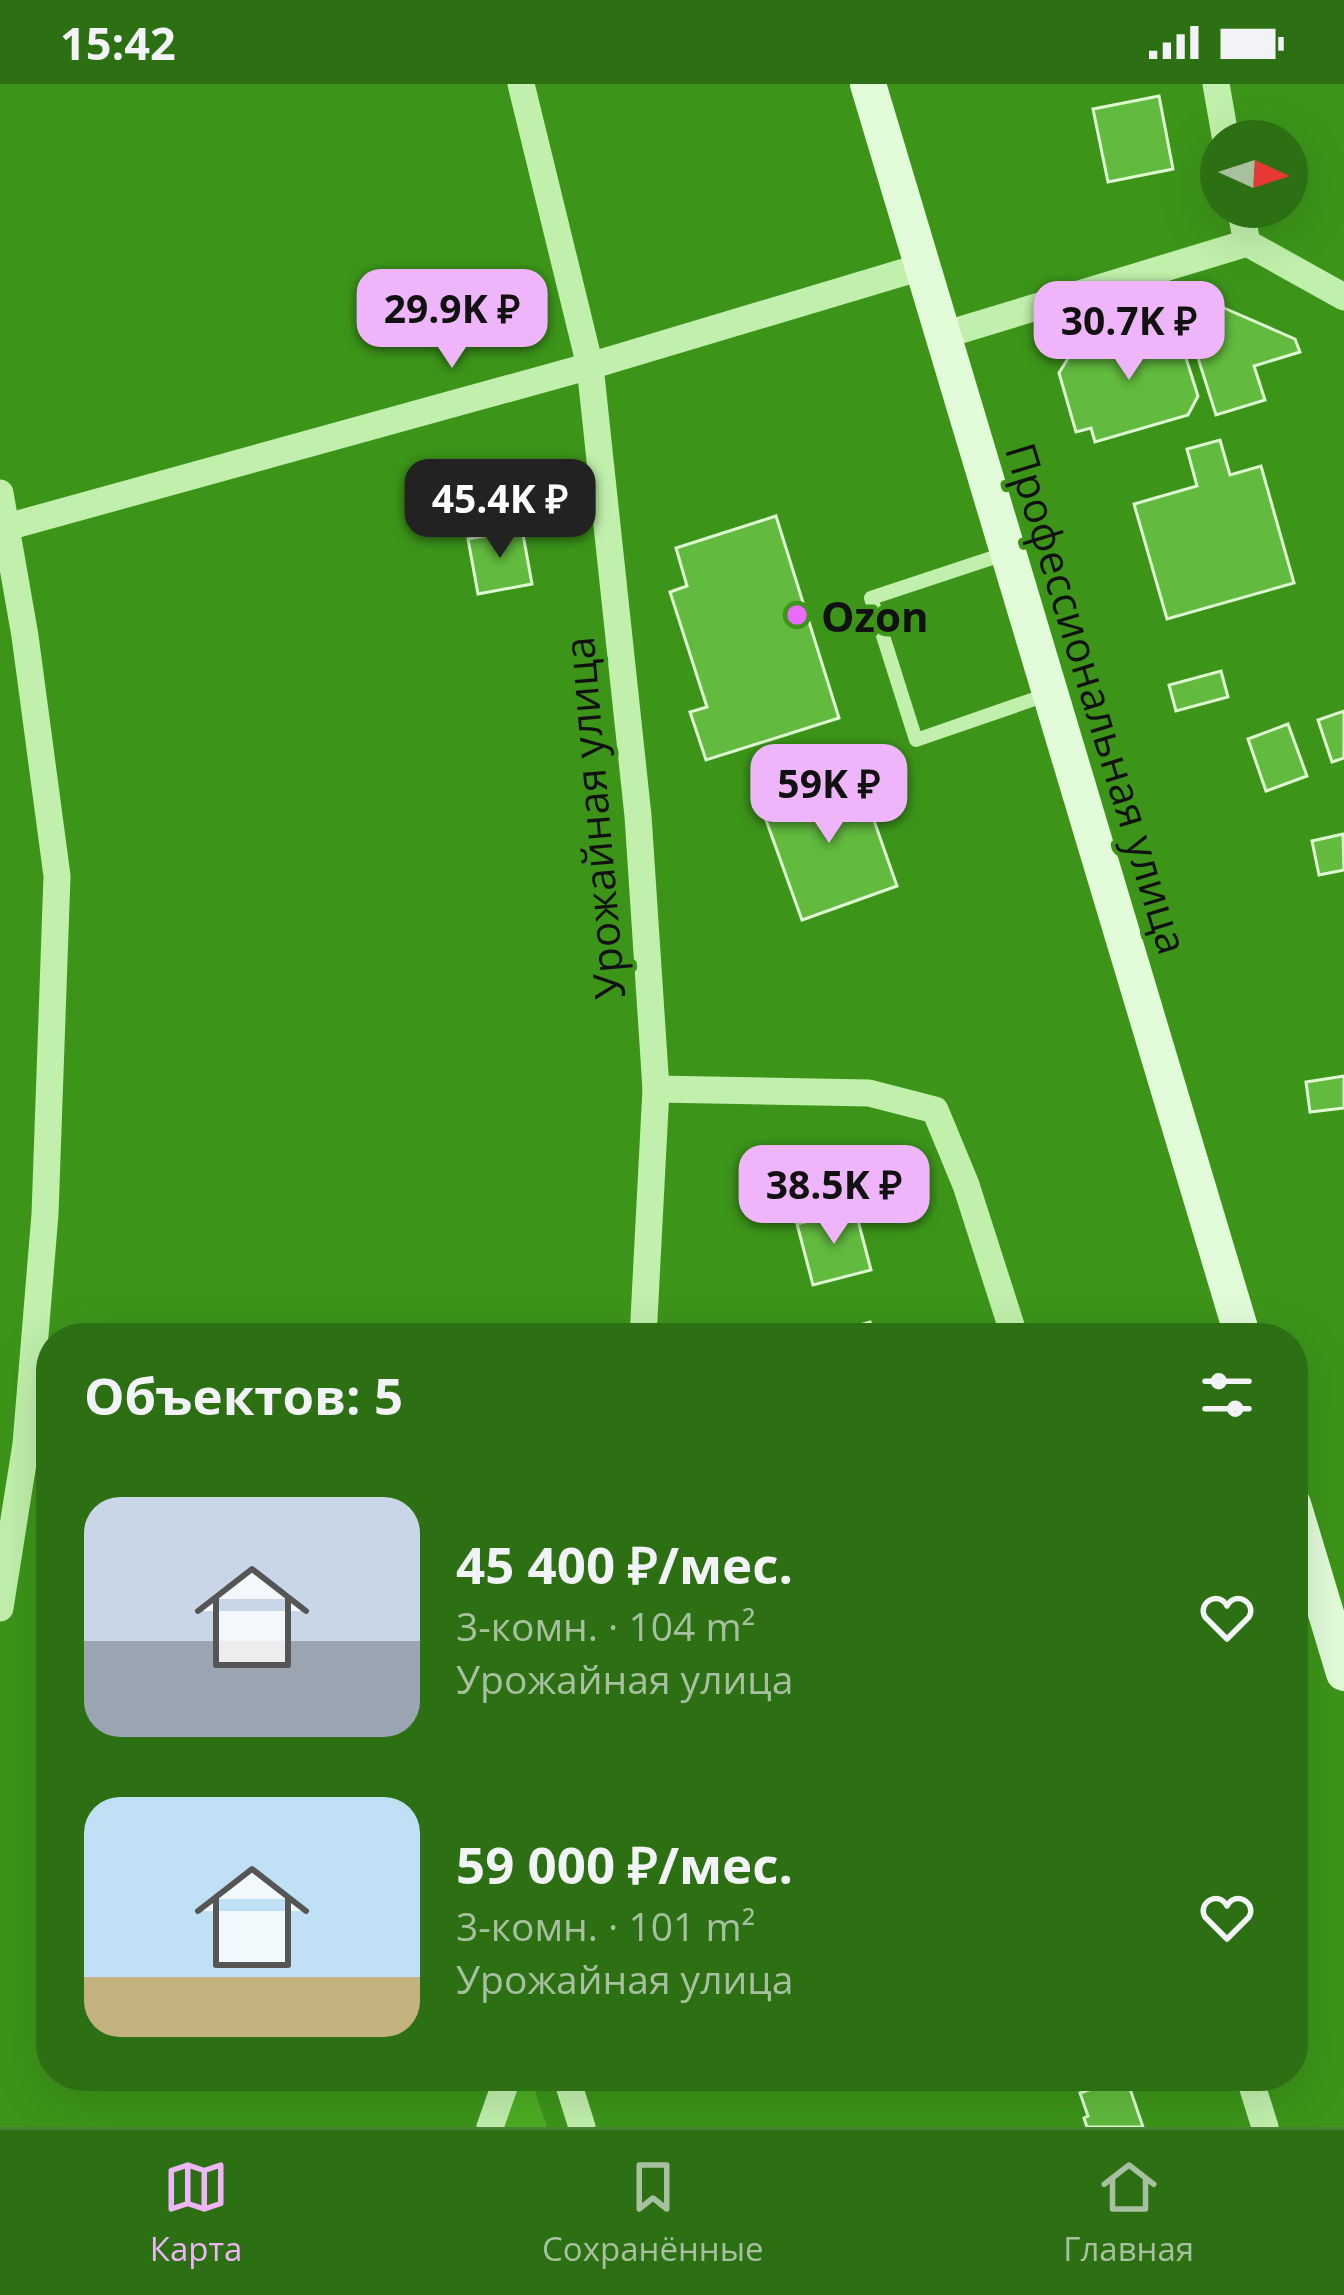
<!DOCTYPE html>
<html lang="ru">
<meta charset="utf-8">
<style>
body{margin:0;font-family:"Open Sans",sans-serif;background:#35751c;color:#f1f3f6;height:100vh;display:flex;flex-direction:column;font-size:45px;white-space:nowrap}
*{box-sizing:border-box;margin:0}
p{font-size:39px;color:#a7c1a0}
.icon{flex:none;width:66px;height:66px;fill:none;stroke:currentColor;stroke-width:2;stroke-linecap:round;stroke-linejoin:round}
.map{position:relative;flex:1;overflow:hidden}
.details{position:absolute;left:36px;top:1239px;width:1272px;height:768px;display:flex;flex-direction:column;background:#2d7013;border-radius:48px;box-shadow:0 12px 48px #0002}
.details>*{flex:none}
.needle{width:78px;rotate:93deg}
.buttons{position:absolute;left:1200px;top:36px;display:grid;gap:24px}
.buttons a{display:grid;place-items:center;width:108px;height:108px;border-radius:50%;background:#2d7013;box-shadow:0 12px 48px #0002;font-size:60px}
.price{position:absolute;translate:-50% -102px;padding:0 27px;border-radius:24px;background:#eeb5fa;color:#111;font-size:39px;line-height:78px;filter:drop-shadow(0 3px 6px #0008)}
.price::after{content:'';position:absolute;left:50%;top:72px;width:36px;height:27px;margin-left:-18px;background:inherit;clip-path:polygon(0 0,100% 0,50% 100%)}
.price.active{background:#222;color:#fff}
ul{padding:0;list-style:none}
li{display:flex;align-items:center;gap:36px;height:300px;padding:0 48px}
li span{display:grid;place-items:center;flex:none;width:336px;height:240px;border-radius:36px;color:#555}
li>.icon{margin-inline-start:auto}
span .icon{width:144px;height:144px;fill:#fffc;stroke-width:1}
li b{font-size:51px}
h2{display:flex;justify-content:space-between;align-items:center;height:144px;padding:0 48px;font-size:51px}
.status{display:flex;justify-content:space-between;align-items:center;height:84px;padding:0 60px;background:#2d7013;direction:ltr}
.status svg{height:33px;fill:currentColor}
.tab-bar{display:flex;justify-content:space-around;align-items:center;height:168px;border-top:3px solid #488233;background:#2d7013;font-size:33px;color:#a7c1a0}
.tab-bar a{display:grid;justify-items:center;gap:6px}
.tab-bar .active{color:#eeb5fa}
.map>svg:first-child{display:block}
.green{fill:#4cae22}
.building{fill:#62bb3e;stroke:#defbd2;stroke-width:3}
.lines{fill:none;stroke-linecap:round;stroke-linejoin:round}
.lane{stroke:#c0f0ab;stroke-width:14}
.street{stroke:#c0f0ab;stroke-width:27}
.secondary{stroke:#e2fbd9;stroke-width:36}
.poi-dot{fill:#eb6aff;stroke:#3c9519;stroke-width:4.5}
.labels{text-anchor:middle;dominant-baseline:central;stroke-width:9;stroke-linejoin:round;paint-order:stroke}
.poi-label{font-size:42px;font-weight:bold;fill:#111;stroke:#3c9519;text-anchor:start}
.street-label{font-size:42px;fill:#111;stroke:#3c9519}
</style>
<div class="status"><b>15:42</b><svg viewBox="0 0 49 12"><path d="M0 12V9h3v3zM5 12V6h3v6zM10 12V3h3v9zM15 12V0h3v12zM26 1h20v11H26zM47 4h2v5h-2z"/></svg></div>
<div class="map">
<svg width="1344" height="2043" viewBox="0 0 1344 2043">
<rect width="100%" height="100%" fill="#3c9519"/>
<polygon class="green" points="534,2004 547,2043 492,2043 506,2005"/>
<g class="building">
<polygon points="1159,12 1173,85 1108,98 1093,25"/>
<polygon points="1224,224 1295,255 1300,268 1254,282 1265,316 1216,331 1186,236"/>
<polygon points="1174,236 1198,312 1188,331 1095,358 1091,344 1076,348 1059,289 1072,268"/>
<polygon points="1220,356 1230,391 1261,382 1294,499 1167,535 1134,420 1197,402 1187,365"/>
<polygon points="776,432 839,634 706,676 690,628 707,623 670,508 687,502 676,464"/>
<polygon points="522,445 532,500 478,510 468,455"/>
<polygon points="1221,587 1228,613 1176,627 1169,601"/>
<polygon points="1344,627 1344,674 1332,678 1318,636"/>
<polygon points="1288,640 1307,692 1266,707 1248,655"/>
<polygon points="857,688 897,802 802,836 761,722"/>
<polygon points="1343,750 1344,786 1319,791 1312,757"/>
<polygon points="1344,992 1344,1024 1310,1028 1306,998"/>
<polygon points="855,1125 871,1186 813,1201 797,1140"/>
<polygon points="870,1238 875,1254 822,1254 821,1252"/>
<polygon points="1126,1993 1143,2043 1087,2043 1084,2034 1088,2032 1080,2009"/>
</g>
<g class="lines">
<polyline class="lane" points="1007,469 871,514 916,656 1049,610"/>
<g class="street">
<polyline points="521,0 590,282 638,732 656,1005 643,1254"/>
<polyline points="1216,0 1226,57"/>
<polyline points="1240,123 1247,159 1344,213"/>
<polyline points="944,251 1247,159"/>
<polyline points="0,409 25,552 57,792 45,1130 26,1360 0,1524"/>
<polyline points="0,445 590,282 921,183"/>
<polyline points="656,1005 869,1009 935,1026 966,1101 1015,1254"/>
<polyline points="566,1992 582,2043"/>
<polyline points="1249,1992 1265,2043"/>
<polyline points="490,2043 508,1992"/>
</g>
<g class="secondary">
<polyline points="868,0 1243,1254"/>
<polyline points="1293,1420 1344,1589"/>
</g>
</g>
<circle class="poi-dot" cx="797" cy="531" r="12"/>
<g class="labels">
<g class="poi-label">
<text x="821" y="531">Ozon</text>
</g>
<g class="street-label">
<text transform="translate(1098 614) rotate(73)">Профессиональная улица</text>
<text transform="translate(593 734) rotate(-95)">Урожайная улица</text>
</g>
</g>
</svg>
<div class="buttons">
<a><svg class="needle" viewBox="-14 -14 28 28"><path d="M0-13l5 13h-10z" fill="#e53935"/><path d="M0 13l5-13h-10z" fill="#a7c1a0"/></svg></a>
</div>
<b class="price" style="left:452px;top:287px">29.9K ₽</b>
<b class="price" style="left:1129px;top:299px">30.7K ₽</b>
<b class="price active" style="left:500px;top:477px">45.4K ₽</b>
<b class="price" style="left:829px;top:762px">59K ₽</b>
<b class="price" style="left:834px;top:1163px">38.5K ₽</b>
<section class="details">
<h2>Объектов: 5<svg class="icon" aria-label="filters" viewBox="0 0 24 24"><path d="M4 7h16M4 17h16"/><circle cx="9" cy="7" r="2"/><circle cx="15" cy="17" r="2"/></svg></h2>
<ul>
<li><span style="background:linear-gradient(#c9d6e8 60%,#9aa5b1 0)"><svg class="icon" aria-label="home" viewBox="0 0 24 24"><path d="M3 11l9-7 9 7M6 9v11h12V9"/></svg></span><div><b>45 400 ₽/мес.</b><p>3-комн. · 104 m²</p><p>Урожайная улица</p></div><svg class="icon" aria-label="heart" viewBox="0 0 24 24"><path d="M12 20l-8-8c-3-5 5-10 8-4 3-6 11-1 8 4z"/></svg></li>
<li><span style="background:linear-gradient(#bfe0f5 75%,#c2b280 0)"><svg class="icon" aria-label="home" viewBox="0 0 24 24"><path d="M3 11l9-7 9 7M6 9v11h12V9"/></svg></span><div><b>59 000 ₽/мес.</b><p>3-комн. · 101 m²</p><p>Урожайная улица</p></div><svg class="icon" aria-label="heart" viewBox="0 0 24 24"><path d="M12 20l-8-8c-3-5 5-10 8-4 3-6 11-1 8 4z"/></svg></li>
</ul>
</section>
</div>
<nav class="tab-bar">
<a class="active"><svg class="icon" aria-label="map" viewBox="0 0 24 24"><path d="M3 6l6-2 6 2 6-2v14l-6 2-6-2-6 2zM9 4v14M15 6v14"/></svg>Карта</a>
<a><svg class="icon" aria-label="saved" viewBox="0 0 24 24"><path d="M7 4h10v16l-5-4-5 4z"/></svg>Сохранённые</a>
<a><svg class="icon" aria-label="home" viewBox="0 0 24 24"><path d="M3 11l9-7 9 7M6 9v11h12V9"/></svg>Главная</a>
</nav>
